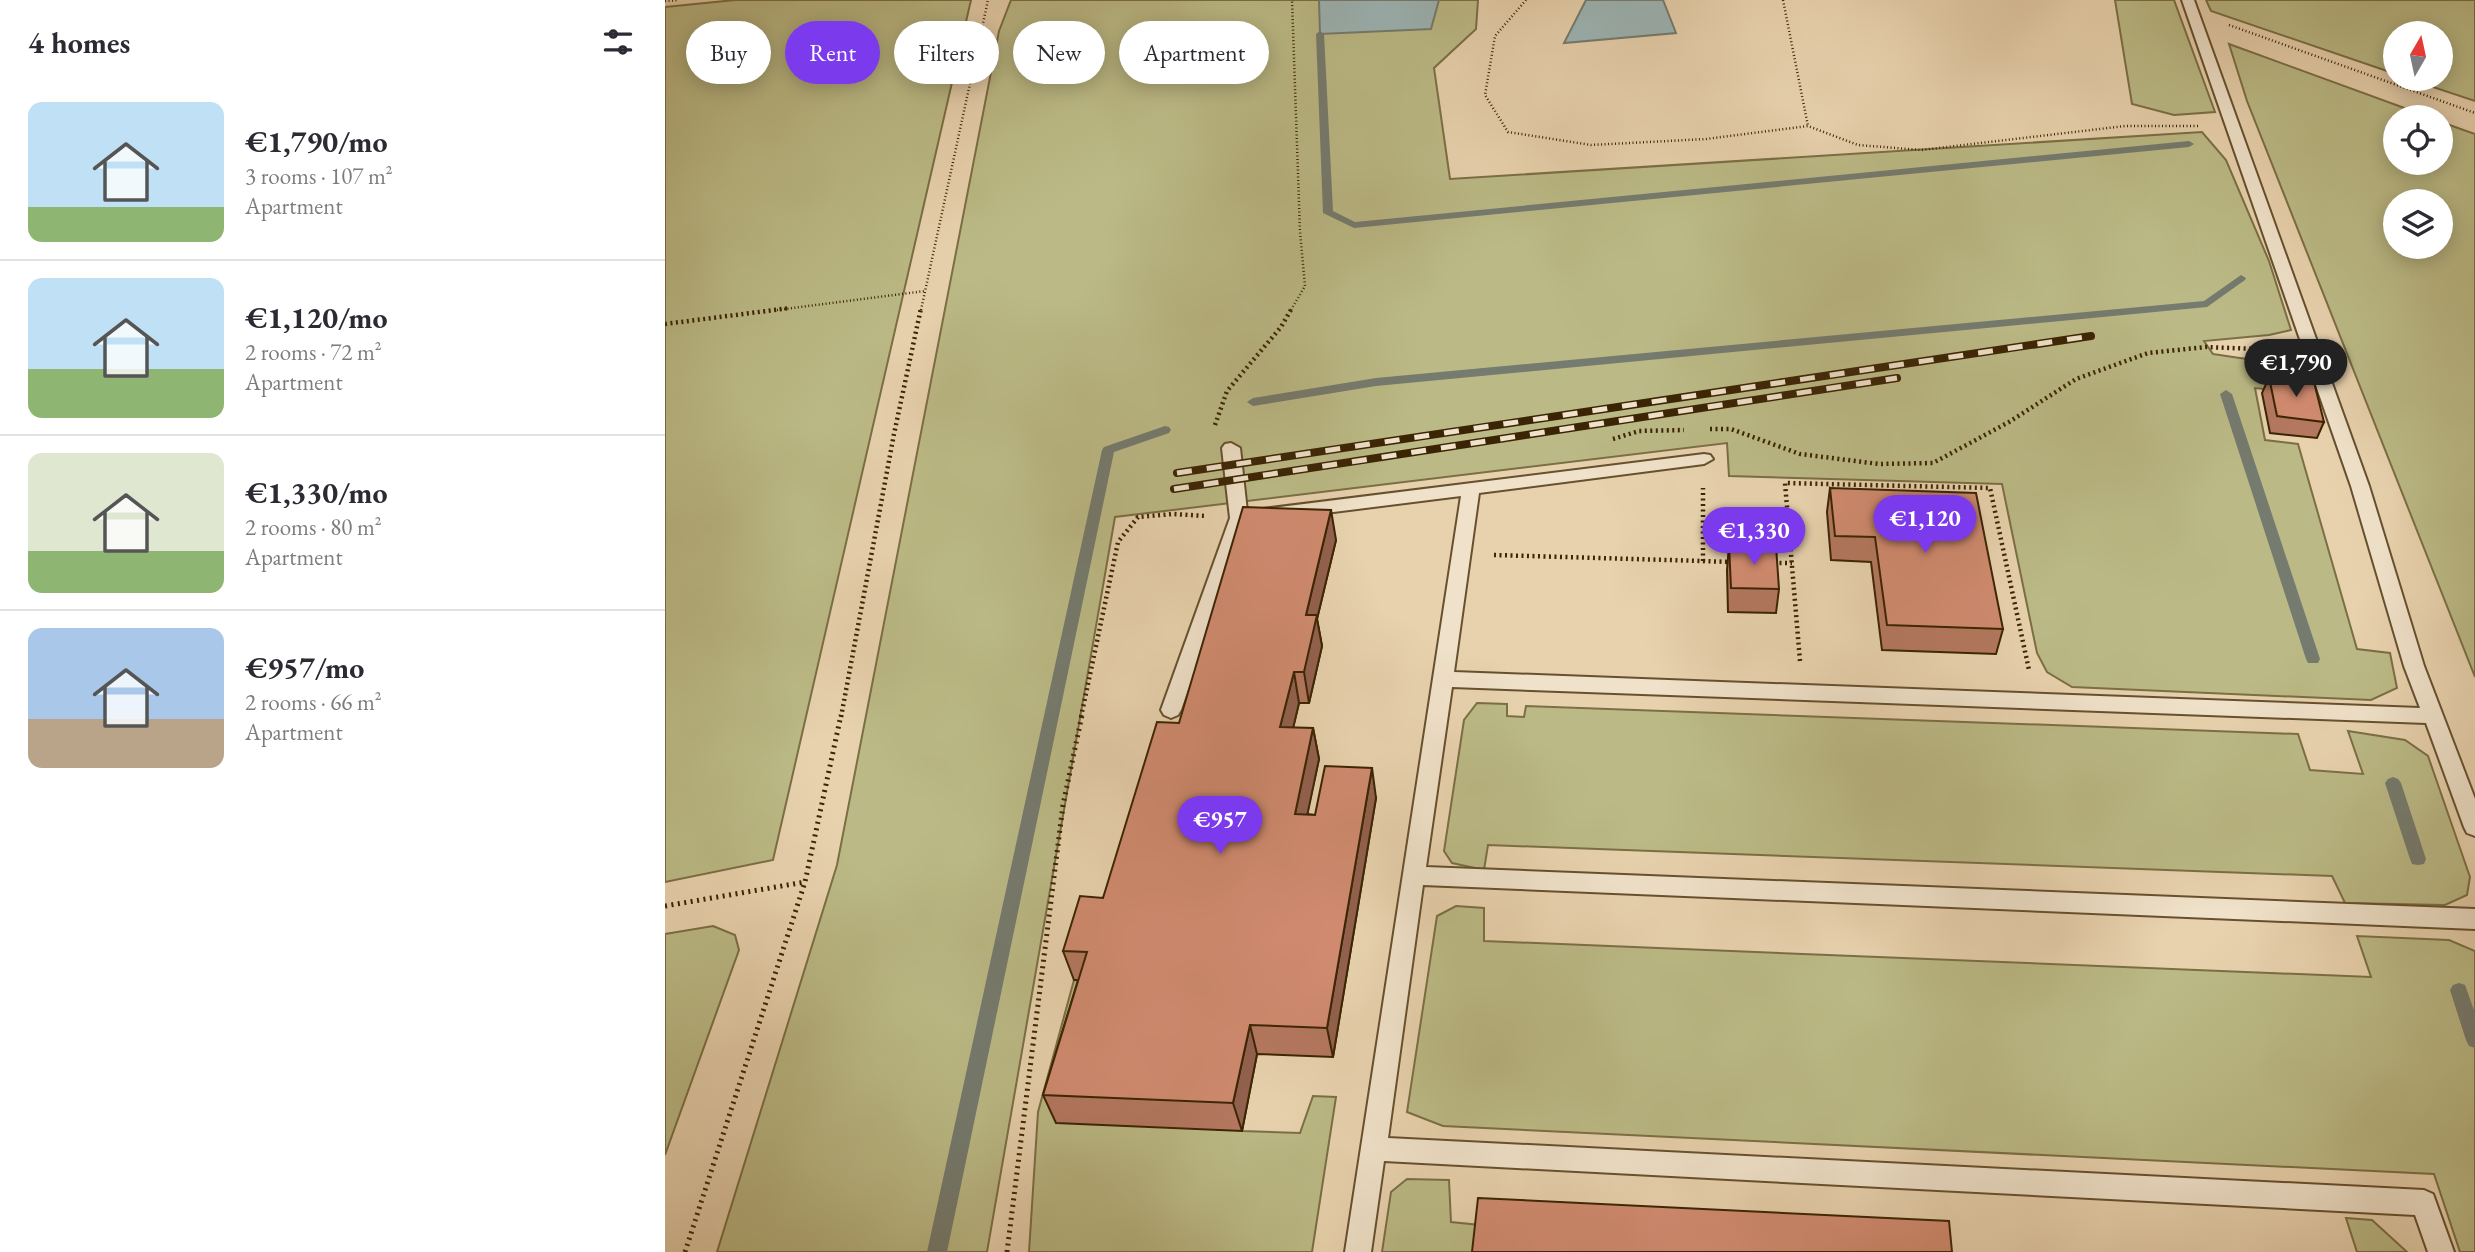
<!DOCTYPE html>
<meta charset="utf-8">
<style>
body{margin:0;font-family:"EB Garamond",serif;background:#f7f7f7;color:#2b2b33;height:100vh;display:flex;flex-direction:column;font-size:26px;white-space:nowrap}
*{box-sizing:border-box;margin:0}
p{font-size:23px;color:#7c7c81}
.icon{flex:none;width:38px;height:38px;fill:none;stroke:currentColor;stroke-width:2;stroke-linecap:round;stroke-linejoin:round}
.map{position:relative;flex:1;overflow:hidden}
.panel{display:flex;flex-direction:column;background:#fff;width:665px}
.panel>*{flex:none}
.guide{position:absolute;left:21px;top:21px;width:665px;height:63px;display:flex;gap:14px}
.needle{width:46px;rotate:9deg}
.controls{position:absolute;left:1718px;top:21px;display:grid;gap:14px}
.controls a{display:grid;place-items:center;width:70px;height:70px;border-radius:50%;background:#fff;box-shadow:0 4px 18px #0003;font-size:35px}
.price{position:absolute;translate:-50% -60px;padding:0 16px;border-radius:24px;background:#7c3aed;color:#fff;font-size:23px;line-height:46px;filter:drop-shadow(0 2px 4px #0008)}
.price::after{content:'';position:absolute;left:50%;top:42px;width:21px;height:16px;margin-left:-10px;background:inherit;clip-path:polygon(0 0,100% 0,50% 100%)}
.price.active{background:#222;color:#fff}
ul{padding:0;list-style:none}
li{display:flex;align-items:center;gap:21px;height:175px;padding:0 28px}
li+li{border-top:2px solid #e1e1e2}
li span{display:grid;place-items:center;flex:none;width:196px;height:140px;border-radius:14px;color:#555}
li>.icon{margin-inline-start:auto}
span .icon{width:84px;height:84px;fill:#fffc;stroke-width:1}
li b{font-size:30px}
h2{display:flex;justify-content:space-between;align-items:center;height:84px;padding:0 28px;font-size:30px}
.chip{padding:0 24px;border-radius:32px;background:#fff;box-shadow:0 4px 18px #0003;font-size:24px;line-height:63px}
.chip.active{background:#7c3aed;color:#fff}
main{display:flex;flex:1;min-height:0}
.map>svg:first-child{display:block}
.green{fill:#bbba86;stroke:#7b6f45;stroke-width:2;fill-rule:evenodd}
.water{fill:#9cb5b6;stroke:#757b6f;stroke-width:2}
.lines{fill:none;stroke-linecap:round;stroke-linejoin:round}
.stream{fill:#757b6f;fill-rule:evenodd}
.service-casing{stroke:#66502e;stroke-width:4}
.path-far2{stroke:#3b2404;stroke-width:2.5;stroke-dasharray:1 2.5;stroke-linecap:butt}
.path-far1{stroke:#3b2404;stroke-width:4.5;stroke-dasharray:2 3.5;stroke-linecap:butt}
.path{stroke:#3b2404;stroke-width:5;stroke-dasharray:2 4.5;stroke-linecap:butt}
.service{fill:#f0e2ca;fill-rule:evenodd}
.rail-casing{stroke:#3b2404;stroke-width:8}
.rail{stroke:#f0e2ca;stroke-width:5;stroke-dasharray:15;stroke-linecap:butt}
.wall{fill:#b47860;stroke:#3b2404;stroke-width:2}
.shaded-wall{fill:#92614e;stroke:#3b2404;stroke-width:2}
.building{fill:#d18b70;stroke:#3b2404;stroke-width:2}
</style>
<main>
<section class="panel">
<h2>4 homes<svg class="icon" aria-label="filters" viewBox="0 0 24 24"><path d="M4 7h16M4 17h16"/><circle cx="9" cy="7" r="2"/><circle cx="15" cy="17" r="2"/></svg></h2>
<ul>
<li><span style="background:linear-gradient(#bfe0f5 75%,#8fb573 0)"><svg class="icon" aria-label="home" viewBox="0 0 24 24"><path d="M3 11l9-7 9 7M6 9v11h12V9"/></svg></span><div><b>€1,790/mo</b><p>3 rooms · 107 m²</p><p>Apartment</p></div></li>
<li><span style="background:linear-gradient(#bfe0f5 65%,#8fb573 0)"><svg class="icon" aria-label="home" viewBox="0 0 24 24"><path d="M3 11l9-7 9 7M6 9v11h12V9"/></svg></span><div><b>€1,120/mo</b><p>2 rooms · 72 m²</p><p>Apartment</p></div></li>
<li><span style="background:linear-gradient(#dfe7d0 70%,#8fb573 0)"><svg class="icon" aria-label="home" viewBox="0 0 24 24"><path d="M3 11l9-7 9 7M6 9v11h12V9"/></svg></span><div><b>€1,330/mo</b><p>2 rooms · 80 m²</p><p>Apartment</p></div></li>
<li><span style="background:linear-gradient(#a9c7e8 65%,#b9a48a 0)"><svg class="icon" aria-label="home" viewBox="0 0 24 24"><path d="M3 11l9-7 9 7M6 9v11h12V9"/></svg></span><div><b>€957/mo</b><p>2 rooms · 66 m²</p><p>Apartment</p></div></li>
</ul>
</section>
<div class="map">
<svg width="1810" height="1252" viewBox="0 0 1810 1252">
<rect width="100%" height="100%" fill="#e8d2ae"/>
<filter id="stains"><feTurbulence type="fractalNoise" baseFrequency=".00286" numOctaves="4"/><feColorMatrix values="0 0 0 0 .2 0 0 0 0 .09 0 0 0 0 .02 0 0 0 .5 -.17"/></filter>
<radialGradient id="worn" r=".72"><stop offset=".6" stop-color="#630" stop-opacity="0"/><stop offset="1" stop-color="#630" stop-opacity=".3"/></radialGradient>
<g class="green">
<polygon points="70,0 306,0 108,860 0,882 0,7"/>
<path d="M346,0H813L811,29L769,68L785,179L1537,132L1561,160L1604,261L1626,330L1604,335L1539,341L1548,354C1585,360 1630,361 1652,394L1590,388L1600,440L1633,444L1692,649L1725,653L1732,688L1706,700L1407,687L1382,672L1372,653L1337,484L1064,476L1062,443L450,517L322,1252H52L172,865L334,31Z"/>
<polygon points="1450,0 1509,0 1550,112 1509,115 1467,104"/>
<polygon points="1541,0 1810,0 1810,101 1744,79 1776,79 1776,33 1731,33 1731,74 1546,11"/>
<path d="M1564,44L1764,117H1731V163H1776V122L1810,134V677L1582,101ZM1731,201H1776V247H1731Z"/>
<polygon points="812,703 842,704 842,716 859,717 861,706 1633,734 1645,770 1698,774 1683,731 1740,740 1763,756 1805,877 1802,895 1780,905 1680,903 1667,876 823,845 819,870 787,863 779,851 799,720"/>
<polygon points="791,906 819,908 819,941 1706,977 1692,936 1784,940 1810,951 1810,1252 1795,1252 1769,1174 778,1126 742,1112 772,916"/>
<polygon points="48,926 70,935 74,950 0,1155 0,934"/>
<polygon points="409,980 434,981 577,1131 635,1133 648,1096 671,1097 647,1252 364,1252 373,1112"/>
<polygon points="742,1179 784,1180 786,1222 815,1225 813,1252 717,1252 726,1192"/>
<polygon points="1681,1218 1707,1220 1742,1252 1692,1252"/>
</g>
<g class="water">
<polygon points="654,0 774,0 766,29 655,34"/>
<polygon points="921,0 998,0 1011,33 899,43"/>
</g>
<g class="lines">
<g class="stream">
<polygon points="655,31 659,34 668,211 690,222 1524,141 1529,144 1524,147 689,228 658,213 651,34"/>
<polygon points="1576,275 1581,278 1580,280 1542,307 711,386 588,406 582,402 588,398 711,378 1539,301"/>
<polygon points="1561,390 1567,394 1655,659 1653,663 1643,663 1641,659 1555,394"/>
<polygon points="500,426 504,427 506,430 504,433 449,452 282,1252 262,1252 437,450 439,447"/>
<polygon points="1728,777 1733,779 1736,783 1761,859 1759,864 1753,865 1747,864 1745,859 1720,783 1723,779"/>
<polygon points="1794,983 1800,985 1810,1013 1810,1048 1804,1046 1801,1040 1785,990 1788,985"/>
</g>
<defs>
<polygon id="service" points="1517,0 1529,0 1704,486 1759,666 1810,799 1810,836 1802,833 1799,827 1761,723 787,687 761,867 1810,909 1810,929 758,885 723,1138 1759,1190 1768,1194 1789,1252 1763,1252 1750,1215 719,1161 706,1252 680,1252 796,496 581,523 516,710 513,715 506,718 499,715 496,710 565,518 557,448 560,444 566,443 575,448 582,511 1039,454 1045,455 1048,459 1039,464 814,493 789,672 1755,708 1739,666 1686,486"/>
</defs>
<use href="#service" class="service-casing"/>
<g class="path-far2">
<polyline points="861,0 830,36 820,95 843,132 926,145 1041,139 1143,126 1193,145 1256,150 1460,126 1535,126"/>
<polyline points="1118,0 1143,126"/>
<polyline points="0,1 14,0"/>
<polyline points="1564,25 1810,113"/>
<polyline points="112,310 260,291"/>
<polyline points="256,310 323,0"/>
<polyline points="626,310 640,286 635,232 627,0"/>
</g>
<g class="path-far1">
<polyline points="0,324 125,308"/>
<polyline points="550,425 562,391 616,327 627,308"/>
<polyline points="1045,429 1066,429 1135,454 1214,464 1268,463 1344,422 1411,379 1483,353 1541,347 1616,350"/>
<polyline points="948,439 974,431 1019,430"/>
<polyline points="829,555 1038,561 1038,488"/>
<polyline points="1038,561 1065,562"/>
<polyline points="1109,563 1127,563"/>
<polyline points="1135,661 1120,483 1325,488 1364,670"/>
<polyline points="176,717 229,434 256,308"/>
<polyline points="416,717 453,542 473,517 508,514 541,516"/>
</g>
<g class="path">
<polyline points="0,906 140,882"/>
<polyline points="20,1252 140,882 176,715"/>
<polyline points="342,1252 398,805 417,715"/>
</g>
<use href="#service" class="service"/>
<defs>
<g id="rail">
<polyline points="512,473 1426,336"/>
<polyline points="509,489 1232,378"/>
</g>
</defs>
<use href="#rail" class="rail-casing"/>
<use href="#rail" class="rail"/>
</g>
<g class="wall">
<polygon points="1604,377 1659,422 1652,438 1605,433 1597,393"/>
<polygon points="1165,488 1338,629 1331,654 1217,650 1206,562 1166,560 1162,512"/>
<polygon points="671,540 652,619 657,646 644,703 634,703 628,728 648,728 654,759 642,814 650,815 711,798 668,1057 592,1054 577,1131 391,1123 378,1095 413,980 409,980 398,951 438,898 514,723"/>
<polygon points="1064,545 1114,589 1111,613 1063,612 1062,570"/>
</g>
<g class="shaded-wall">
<polygon points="666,510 671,540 652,619 657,646 644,703 639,672 641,615"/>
<polygon points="629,672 634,703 621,758 615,727"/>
<polygon points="648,728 654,759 636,845 630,814"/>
<polygon points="707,768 711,798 668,1057 662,1028"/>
<polygon points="585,1025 592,1054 577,1131 568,1103"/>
</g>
<g class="building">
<polygon points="1604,377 1649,382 1659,422 1612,416"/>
<polygon points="1165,488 1311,493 1338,629 1222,625 1210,537 1170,536"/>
<polygon points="578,507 666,510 641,615 652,615 639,672 629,672 615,727 648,728 630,814 650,815 660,766 707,768 662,1028 585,1025 568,1103 378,1095 422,952 398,951 415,896 438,898 492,722 514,723"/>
<polygon points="1064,545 1111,546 1114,589 1066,588"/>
<polygon points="813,1198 1284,1221 1287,1252 807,1252"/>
</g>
<rect width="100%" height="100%" filter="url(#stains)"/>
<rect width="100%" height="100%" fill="url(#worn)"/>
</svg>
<div class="controls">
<a><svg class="needle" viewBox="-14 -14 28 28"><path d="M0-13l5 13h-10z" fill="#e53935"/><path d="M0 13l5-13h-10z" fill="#7c7c81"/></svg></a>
<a><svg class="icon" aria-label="locate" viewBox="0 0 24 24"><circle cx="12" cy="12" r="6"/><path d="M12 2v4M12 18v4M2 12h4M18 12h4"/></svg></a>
<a><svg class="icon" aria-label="layers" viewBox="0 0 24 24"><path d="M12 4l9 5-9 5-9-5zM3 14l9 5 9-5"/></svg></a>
</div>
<b class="price active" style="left:1631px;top:399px">€1,790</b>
<b class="price" style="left:1260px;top:555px">€1,120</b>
<b class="price" style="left:1089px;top:567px">€1,330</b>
<b class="price" style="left:555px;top:856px">€957</b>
<div class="guide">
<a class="chip">Buy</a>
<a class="chip active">Rent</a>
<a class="chip">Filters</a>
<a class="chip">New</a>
<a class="chip">Apartment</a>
</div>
</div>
</main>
